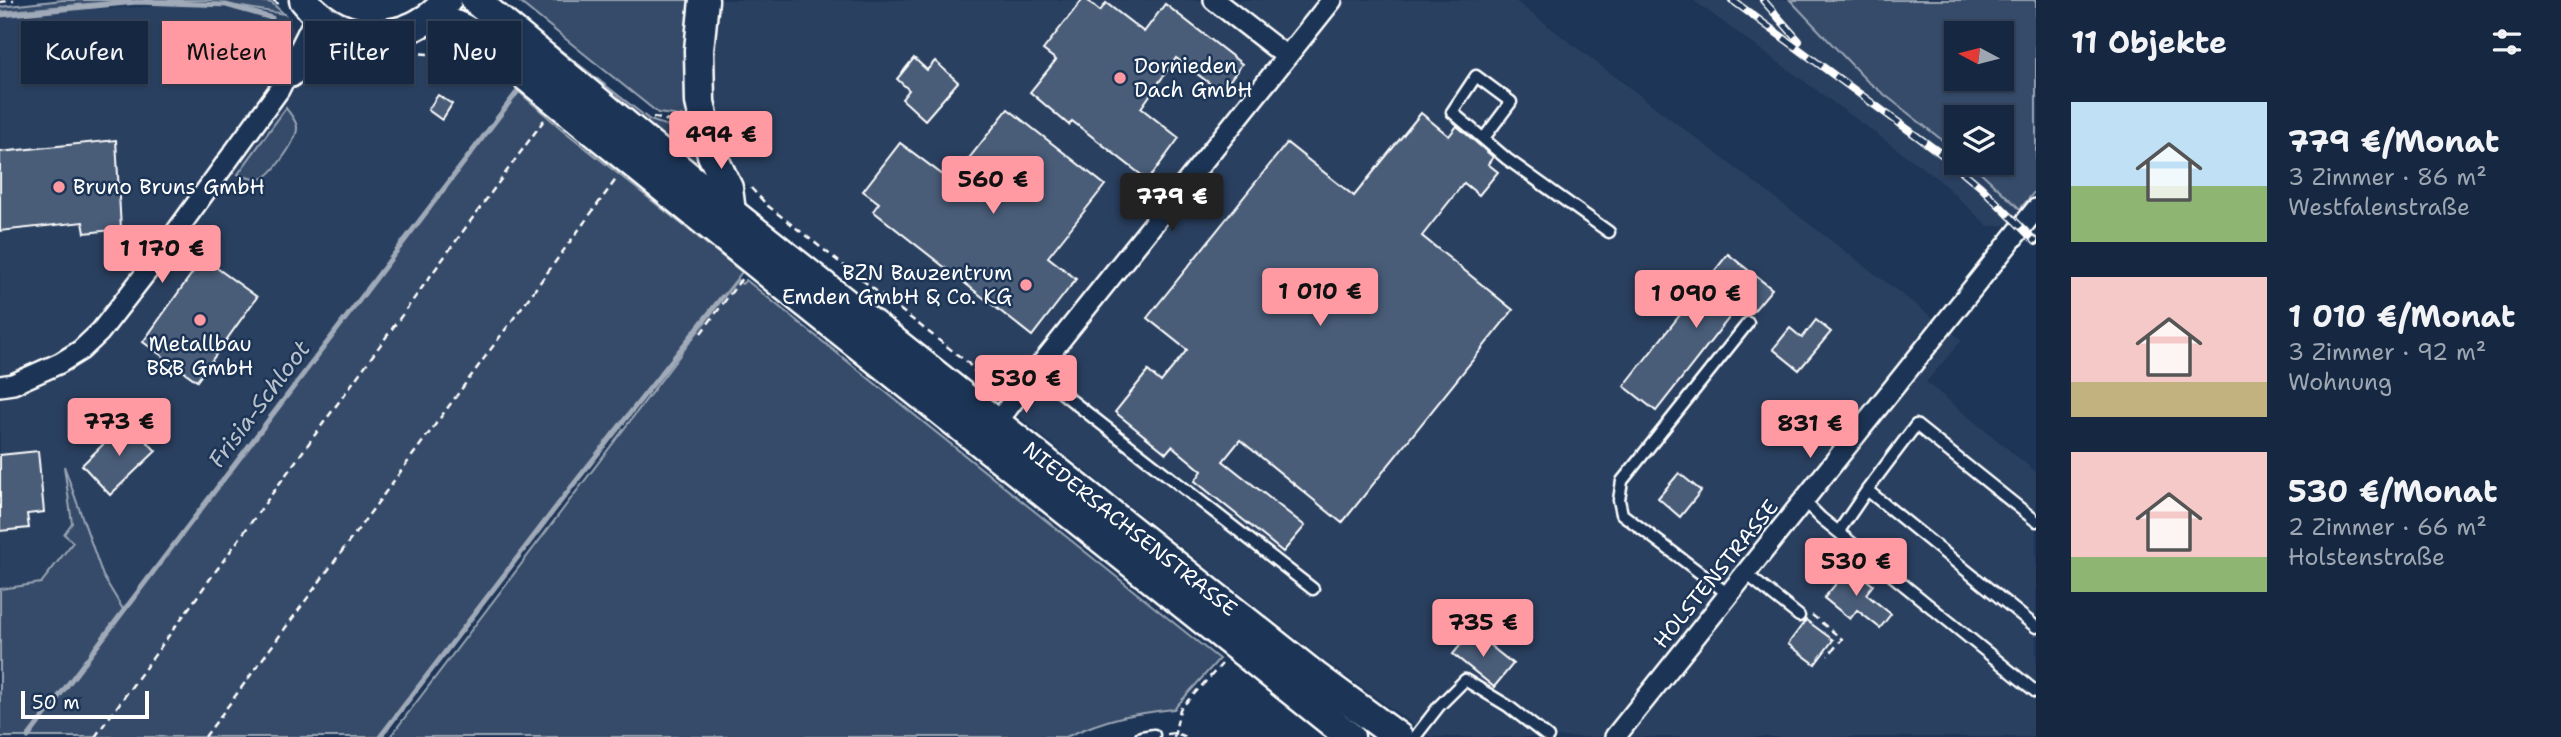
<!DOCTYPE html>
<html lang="de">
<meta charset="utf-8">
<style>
body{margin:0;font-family:"Shantell Sans",sans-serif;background:#23344c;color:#f1f3f6;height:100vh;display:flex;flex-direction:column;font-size:26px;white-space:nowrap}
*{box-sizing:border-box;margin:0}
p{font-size:23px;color:#9ea6b1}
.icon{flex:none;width:38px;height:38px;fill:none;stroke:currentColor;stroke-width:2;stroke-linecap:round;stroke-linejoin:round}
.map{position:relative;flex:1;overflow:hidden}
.panel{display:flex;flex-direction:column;background:#162841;width:525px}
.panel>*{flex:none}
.hud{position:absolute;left:21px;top:21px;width:665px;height:63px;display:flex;gap:14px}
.needle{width:46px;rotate:277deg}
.fabs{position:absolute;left:1944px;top:21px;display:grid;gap:14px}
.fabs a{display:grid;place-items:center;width:70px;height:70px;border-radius:0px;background:#162841;box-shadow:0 2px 5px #0004,0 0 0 2px #35445a;font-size:35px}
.scale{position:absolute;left:21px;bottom:18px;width:128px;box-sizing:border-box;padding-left:7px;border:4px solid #fff;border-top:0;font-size:19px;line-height:24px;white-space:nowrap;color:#fff;-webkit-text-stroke:5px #1d3557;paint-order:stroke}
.price{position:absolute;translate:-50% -60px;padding:0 16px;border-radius:7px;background:#ff9aa2;color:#111;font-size:23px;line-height:46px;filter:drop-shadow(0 2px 4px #0008)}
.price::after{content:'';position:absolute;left:50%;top:42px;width:21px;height:16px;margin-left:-10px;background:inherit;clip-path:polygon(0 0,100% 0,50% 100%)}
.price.active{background:#222;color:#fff}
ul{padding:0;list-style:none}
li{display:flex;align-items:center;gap:21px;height:175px;padding:0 35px}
li span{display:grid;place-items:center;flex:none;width:196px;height:140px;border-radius:0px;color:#555}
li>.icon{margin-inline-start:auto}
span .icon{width:84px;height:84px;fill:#fffc;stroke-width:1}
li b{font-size:30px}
h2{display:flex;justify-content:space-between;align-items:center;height:84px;padding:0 35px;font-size:30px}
.chip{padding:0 24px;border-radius:0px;background:#162841;box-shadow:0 2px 5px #0004,0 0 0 2px #35445a;font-size:24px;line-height:63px}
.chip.active{background:#ff9aa2;color:#111}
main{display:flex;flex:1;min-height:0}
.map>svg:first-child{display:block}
.built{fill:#2a4161;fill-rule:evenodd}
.green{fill:#364b69;stroke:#9aa5b4;stroke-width:2;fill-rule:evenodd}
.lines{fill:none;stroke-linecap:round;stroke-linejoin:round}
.stream{stroke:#a0aab8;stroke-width:5}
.building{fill:#4a5d79;stroke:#fff;stroke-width:2}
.service-casing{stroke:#fff;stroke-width:15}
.minor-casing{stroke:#fff;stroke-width:24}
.secondary-casing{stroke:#fff;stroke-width:33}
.path{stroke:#fff;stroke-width:2.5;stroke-dasharray:7 5;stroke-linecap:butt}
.service{stroke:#1d3557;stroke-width:10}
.minor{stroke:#1d3557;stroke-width:19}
.secondary{stroke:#1d3557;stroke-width:28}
.rail-casing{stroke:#fff;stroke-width:8}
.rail{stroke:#1d3557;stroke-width:5;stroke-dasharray:16;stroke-linecap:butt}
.poi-dot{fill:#ff9aa2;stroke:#1d3557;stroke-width:2.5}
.labels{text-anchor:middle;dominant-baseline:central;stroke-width:5;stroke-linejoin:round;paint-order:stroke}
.poi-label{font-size:21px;fill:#fff;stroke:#1d3557;text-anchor:start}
.street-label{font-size:21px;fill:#fff;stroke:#1d3557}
.water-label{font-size:23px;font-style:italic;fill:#b8c0ca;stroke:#1d3557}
</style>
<main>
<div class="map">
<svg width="2036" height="737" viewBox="0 0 2036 737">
<rect width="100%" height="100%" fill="#1d3557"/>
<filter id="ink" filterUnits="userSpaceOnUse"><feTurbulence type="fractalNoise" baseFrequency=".0143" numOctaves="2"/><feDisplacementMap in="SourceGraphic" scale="14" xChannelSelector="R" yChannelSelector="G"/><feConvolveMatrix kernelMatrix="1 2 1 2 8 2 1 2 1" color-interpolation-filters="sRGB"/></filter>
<g filter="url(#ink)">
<g class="built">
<polygon points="704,0 1514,0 1962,340 1926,382 2036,472 2036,737 1431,737 1321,658 1042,436 986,386 968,363 768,206 753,191 717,151"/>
<path d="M1693,0H2036L2010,199L2020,209L2008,225L1988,226L1938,179ZM1956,33H2002V79H1956ZM1956,117H2002V163H1956Z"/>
<polygon points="185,5 288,15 295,34 327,57 340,51 452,55 486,65 518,91 28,737 0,737 0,16 53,11"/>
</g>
<g class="green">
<polygon points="63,0 132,0 0,12 0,7"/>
<polygon points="143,0 254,0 272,3 284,14 230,5"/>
<polygon points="517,0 694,0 685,51 688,117 658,113"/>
<path d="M1790,0H2036V190L2020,209L1971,163H2002V117H1956V151L1866,80ZM1956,33H2002V79H1956Z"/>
<polygon points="554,45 650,120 671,127 696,129 716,190 550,48"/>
<polygon points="518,91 563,130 742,272 573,485 380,737 0,737 0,589 41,583 73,542 64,534 72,523 64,466 103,576 124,611"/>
<path d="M286,108C290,114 296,120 297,127C298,139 272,177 260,179C253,180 245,177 238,174Z"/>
<path d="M737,280L742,284L746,280L1219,659L1174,709C1130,714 1107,718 1066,737H390Z"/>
</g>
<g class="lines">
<g class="stream">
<polyline points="0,15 137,2 226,5 272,18"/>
<polyline points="28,737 518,91"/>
<polyline points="380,737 573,485 722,297"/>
</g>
</g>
<g class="building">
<polygon points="1082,0 1087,0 1100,11 1106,3 1144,32 1165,4 1242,64 1221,92 1176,58 1141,108 1179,138 1148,180 1072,121 1069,125 1030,92 1056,60 1043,50"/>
<polygon points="914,58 927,70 935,61 958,82 925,120 902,99 909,90 897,79"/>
<polygon points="438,95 452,104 442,120 428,110"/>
<polygon points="1008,109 1105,185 1048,257 1076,279 1032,336 873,211 879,203 863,191 900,143 951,181"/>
<polygon points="1421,113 1449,136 1457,126 1493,157 1488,164 1498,172 1479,195 1464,183 1422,236 1513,310 1342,523 1240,440 1223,461 1305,526 1283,552 1195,481 1202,471 1172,446 1166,453 1115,412 1148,371 1161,382 1187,350 1147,318 1287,143 1354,196"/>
<polygon points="116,140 121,229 85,233 83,222 0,231 0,152"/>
<polygon points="1728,254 1772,289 1752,313 1740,304 1656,411 1624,386"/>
<polygon points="203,258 257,297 197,381 143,342"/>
<polygon points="1816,320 1831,332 1799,370 1773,349 1790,328 1802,338"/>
<polygon points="127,421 156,451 110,495 82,465"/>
<polygon points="38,451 44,512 27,514 29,528 0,531 0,455"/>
<polygon points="1679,473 1701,491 1680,517 1658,498"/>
<polygon points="1850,567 1873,585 1866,594 1891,614 1880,628 1857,610 1850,619 1824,598"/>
<polygon points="1806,620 1833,640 1815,664 1788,644"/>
<polygon points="1472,631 1513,664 1494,687 1453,654"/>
</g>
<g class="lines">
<defs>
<g id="service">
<polyline points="1484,138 1511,102 1476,76 1452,112 1507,159 1609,232"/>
<polyline points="1035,372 1313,589"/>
<polyline points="1867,490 1916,425 2036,521"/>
<polyline points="1803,500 1821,518 2036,692"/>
<polyline points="1839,531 1867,490 2036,627"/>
<polyline points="1745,573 1799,616"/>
<polyline points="1728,594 1622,514 1619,500 1622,481 1748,323"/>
<polyline points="1141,737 1154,735"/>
<polyline points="1415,737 1439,706 1465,680 1508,706 1548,737"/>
</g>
<g id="minor">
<polyline points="1214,0 1286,56"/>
<polyline points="292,77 342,29"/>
<polyline points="0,386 13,384 60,363 81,350 100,332 152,265 279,90 317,14"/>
<polyline points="989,433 1035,372 1332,0"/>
<polyline points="1615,737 2036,209"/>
</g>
<g id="secondary">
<path d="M304,0C340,47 411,46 447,0"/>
<path id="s1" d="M475,0L731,212L1315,676L1398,737"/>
<polyline points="704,0 699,50 700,102 712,155 728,188 731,212"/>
<path d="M423,21C457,16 481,41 506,60L783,285L1350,737"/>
</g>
</defs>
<use href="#service" class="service-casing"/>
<use href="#minor" class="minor-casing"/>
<use href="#secondary" class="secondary-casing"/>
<g class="path">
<polyline points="273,0 281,6"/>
<polyline points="0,2 14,0"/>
<polyline points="409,53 452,55 468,59"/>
<polyline points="653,117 681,124"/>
<polyline points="751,188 768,206 968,363 982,381"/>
<polyline points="701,333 742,278"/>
<polyline points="1812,615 1842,639 1828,656"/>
<polyline points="1167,734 1175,733 1187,737"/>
<polyline points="95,737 544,120"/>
<polyline points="205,737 617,178"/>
<polyline points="1174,737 1180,709 1222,664"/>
</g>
<use href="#service" class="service"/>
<use href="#minor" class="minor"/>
<use href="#secondary" class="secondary"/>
<defs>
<g id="rail">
<polyline points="1732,0 1944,156 1981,187 2036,242"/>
<polyline points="1763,0 1799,41"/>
</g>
</defs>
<use href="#rail" class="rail-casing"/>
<use href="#rail" class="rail"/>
</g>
</g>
<g class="poi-dot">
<circle cx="1120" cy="78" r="7"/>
<circle cx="59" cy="187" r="7"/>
<circle cx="1026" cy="285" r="7"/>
<circle cx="200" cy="320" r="7"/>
</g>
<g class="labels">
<g class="poi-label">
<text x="1134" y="66">Dornieden<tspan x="1134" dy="24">Dach GmbH</tspan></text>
<text x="73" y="187">Bruno Bruns GmbH</text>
<text x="1012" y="273" text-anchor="end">BZN Bauzentrum<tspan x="1012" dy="24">Emden GmbH &amp; Co. KG</tspan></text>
<text x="200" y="344" text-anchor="middle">Metallbau<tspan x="200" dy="24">B&amp;B GmbH</tspan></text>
</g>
<g class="street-label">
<text stroke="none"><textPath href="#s1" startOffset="842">NIEDERSACHSENSTRASSE</textPath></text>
<text transform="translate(1716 574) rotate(-51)">HOLSTENSTRASSE</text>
</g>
<g class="water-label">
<text transform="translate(259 404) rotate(-53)">Frisia-Schloot</text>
</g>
</g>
</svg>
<div class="fabs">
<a><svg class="needle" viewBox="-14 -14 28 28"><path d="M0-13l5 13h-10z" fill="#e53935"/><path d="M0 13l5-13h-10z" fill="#9ea6b1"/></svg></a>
<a><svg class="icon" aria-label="layers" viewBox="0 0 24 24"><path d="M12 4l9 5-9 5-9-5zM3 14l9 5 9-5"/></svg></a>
</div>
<div class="scale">50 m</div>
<b class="price" style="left:721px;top:171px">494 €</b>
<b class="price" style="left:993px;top:216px">560 €</b>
<b class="price active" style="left:1172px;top:233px">779 €</b>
<b class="price" style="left:162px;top:285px">1 170 €</b>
<b class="price" style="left:1320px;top:328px">1 010 €</b>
<b class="price" style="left:1696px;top:330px">1 090 €</b>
<b class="price" style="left:1026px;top:415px">530 €</b>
<b class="price" style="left:119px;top:458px">773 €</b>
<b class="price" style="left:1810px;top:460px">831 €</b>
<b class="price" style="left:1856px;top:598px">530 €</b>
<b class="price" style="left:1483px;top:659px">735 €</b>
<div class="hud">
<a class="chip">Kaufen</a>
<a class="chip active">Mieten</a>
<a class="chip">Filter</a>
<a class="chip">Neu</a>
</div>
</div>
<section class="panel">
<h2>11 Objekte<svg class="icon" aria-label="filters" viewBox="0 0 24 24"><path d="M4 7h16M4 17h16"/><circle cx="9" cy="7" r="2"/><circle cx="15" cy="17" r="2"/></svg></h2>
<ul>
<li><span style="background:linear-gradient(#bfe0f5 60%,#8fb573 0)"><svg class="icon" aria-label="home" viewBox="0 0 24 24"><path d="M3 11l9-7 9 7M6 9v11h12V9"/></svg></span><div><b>779 €/Monat</b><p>3 Zimmer · 86 m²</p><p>Westfalenstraße</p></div></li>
<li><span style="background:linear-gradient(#f6c9c9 75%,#c2b280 0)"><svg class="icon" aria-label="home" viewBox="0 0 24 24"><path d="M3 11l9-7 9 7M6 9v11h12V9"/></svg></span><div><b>1 010 €/Monat</b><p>3 Zimmer · 92 m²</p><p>Wohnung</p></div></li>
<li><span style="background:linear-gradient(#f6c9c9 75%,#8fb573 0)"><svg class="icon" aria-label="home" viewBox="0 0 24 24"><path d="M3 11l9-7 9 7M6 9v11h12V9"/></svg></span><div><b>530 €/Monat</b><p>2 Zimmer · 66 m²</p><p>Holstenstraße</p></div></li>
</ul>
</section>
</main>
